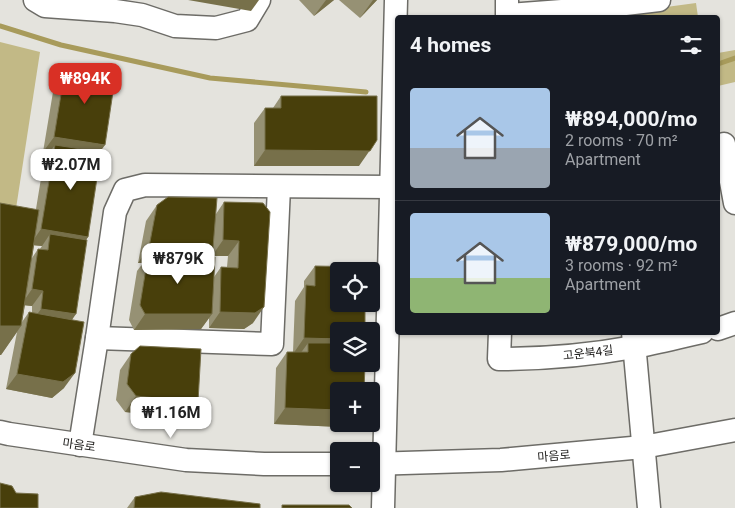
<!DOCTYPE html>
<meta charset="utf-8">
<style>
body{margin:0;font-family:Roboto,"Noto Sans KR",sans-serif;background:#242831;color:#f1f3f6;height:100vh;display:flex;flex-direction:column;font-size:19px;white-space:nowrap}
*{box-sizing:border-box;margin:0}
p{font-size:16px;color:#9ea1a6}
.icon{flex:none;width:28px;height:28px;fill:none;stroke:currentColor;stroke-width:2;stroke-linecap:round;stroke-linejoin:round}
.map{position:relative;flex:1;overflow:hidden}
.details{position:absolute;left:395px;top:15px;width:325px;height:320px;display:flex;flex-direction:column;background:#171b24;border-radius:5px;box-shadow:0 1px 4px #0004}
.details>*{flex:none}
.fabs{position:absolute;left:330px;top:262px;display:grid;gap:10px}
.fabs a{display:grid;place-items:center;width:50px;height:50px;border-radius:5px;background:#171b24;box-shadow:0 1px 4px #0004;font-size:25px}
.price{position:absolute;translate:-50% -42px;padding:0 11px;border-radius:10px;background:#fff;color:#222;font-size:16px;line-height:32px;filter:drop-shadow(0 1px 2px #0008)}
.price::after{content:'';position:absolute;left:50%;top:30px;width:15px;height:11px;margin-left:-8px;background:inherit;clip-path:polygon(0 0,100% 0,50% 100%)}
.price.selected{background:#d93025;color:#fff}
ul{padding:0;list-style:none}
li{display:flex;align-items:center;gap:15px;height:125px;padding:0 15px}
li+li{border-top:1px solid #363941}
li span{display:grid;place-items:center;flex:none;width:140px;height:100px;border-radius:5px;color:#555}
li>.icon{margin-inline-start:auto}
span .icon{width:60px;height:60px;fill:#fffc;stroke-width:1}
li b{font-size:21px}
h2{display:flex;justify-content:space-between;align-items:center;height:60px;padding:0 15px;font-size:21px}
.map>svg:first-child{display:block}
.green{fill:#c2b986}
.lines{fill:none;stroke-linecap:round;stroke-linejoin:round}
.stream{stroke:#a89b5b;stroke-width:5}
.minor-casing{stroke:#6d6c67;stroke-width:25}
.minor{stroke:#fff;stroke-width:22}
.wall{fill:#969174;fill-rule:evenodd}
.shaded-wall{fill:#77704a}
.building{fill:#483f0b;stroke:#77704a}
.labels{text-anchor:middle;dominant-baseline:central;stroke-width:5;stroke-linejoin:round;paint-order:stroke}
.street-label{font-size:12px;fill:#232220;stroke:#fff}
</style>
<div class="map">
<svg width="735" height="508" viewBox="0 0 735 508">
<rect width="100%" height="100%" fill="#e4e3dd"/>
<g class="green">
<polygon points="696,3 698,17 592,17"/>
<polygon points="0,42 40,52 15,215 0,211"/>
<polygon points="735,50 735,82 718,86 718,53"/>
</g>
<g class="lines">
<g class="stream">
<polyline points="0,26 61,45 210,78 366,92"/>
<polyline points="718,64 735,58"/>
</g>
<defs>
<g id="minor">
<polyline points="35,0 45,6 115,11 142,15 175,26 216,28 247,20 259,0"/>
<polyline points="507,0 507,15 575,10 659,0"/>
<polyline points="724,144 735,203"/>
<polyline points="718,329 735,323"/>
<path d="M500,332L499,359C544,359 590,355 634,347C657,343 679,337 702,332"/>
<polyline points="633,332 649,508"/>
<polyline points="97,338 272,344 279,187"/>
<polyline points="0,432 9,434 186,460 264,464 339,464"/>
<polyline points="80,445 97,338 115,212 125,190 145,185 391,187"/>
<polyline points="371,464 501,460 643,447 735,430"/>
<polyline points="383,508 396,0"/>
</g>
</defs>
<use href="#minor" class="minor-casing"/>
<use href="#minor" class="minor"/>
</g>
<g class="wall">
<polygon points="299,0 334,0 314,16"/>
<polygon points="339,0 377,0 360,18"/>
<path d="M66,64L100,152L88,237L86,240L72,320L64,388L52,398L6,389L17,332L1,355L36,209L44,160L49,153L43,152L55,80ZM34,245L42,246L40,249H38L32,258ZM25,305L32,306V312H29L22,322Z"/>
<polygon points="281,96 359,166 254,166 254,123 265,108 273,108"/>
<path d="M224,202L263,203L253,323L244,329L209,328V318L201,329L134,330L129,320L137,271L143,263H138L146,221L157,205L216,214ZM212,249V256H228L227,267H221L214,277L206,257Z"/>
<polygon points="315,266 340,427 274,424 276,368 287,352 293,352 295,301 304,287 304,281"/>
<polygon points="131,354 198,402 187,418 125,412 116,400 120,370"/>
<polygon points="135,497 260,508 127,508"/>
</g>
<g class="shaded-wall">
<polygon points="188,0 259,0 251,11"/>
<polygon points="326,0 334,0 314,16"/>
<polygon points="373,0 377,0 360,18"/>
<polygon points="54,137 105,145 94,160 55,145 49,153 43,152"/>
<polygon points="377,140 359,166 254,166 265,150"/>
<polygon points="41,229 88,237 77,252 50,234 42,246 30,245"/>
<polygon points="223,240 239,241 228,256 212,256"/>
<polygon points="149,247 213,248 202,263 148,256 143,263 138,263"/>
<polygon points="32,289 43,291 32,306 21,305"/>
<polygon points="264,307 253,323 244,329 209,328 220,312"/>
<polygon points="41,309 76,314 65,330 30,324"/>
<polygon points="145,314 212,314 201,329 134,330"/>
<polygon points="0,326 21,326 1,355 0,355"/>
<polygon points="304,338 339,339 339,355 308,352 308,343 300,354 293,354"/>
<polygon points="75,373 64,388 52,398 6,389 17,374"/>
<polygon points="136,396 198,402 187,418 125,412"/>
<polygon points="285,408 339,410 339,424 343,424 340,427 274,424"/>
</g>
<g class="building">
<polygon points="66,64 116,72 105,145 54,137"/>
<polygon points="281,96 377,96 377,140 370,151 265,150 265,108 281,108"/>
<polygon points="55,145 101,152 88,237 41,229"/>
<polygon points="168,197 217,198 213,248 149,247 157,205"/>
<polygon points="224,202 263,203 270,212 264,307 255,313 220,312 221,267 238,268 239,241 223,240"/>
<polygon points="0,203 39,210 21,326 0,326"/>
<polygon points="50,234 87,240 76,314 41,309 43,291 32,289 38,249 48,250"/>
<polygon points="148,256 215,257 212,314 145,314 140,305"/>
<polygon points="315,266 366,267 366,271 339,271 339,304 365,304 365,331 339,331 339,339 304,338 306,285 315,286"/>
<polygon points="29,312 84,322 75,373 63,382 17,374"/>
<polygon points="308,343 339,343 339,364 365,364 364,391 339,391 339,410 285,408 287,352 308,352"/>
<polygon points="140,346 201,349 198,402 136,396 127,384 131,354"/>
<polygon points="0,483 12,486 16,493 38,494 38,508 0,508"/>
<polygon points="161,492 260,504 260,508 134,508 135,497"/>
<polygon points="282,505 349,505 352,508 282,508"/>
</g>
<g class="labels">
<g class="street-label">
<text transform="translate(588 353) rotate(-7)">고운북4길</text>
<text transform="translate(79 445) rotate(8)">마음로</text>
<text transform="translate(554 456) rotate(-5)">마음로</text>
</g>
</g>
</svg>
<div class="fabs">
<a><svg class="icon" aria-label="locate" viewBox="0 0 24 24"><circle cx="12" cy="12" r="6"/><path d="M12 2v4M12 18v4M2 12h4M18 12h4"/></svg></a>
<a><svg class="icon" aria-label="layers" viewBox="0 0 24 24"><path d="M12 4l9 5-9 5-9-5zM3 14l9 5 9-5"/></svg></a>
<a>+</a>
<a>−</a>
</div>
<b class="price selected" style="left:85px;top:105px">₩894K</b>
<b class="price" style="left:71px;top:191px">₩2.07M</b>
<b class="price" style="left:178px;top:285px">₩879K</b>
<b class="price" style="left:171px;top:439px">₩1.16M</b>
<section class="details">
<h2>4 homes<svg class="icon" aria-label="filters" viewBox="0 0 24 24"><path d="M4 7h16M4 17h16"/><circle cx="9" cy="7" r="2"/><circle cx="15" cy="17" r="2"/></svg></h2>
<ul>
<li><span style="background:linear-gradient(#a9c7e8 60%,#9aa5b1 0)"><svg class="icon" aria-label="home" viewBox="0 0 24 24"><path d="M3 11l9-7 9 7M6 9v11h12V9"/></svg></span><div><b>₩894,000/mo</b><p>2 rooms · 70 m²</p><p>Apartment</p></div></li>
<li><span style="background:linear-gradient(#a9c7e8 65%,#8fb573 0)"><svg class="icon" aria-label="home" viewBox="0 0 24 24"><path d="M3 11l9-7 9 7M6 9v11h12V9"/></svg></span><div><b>₩879,000/mo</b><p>3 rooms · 92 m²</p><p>Apartment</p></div></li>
</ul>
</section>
</div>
